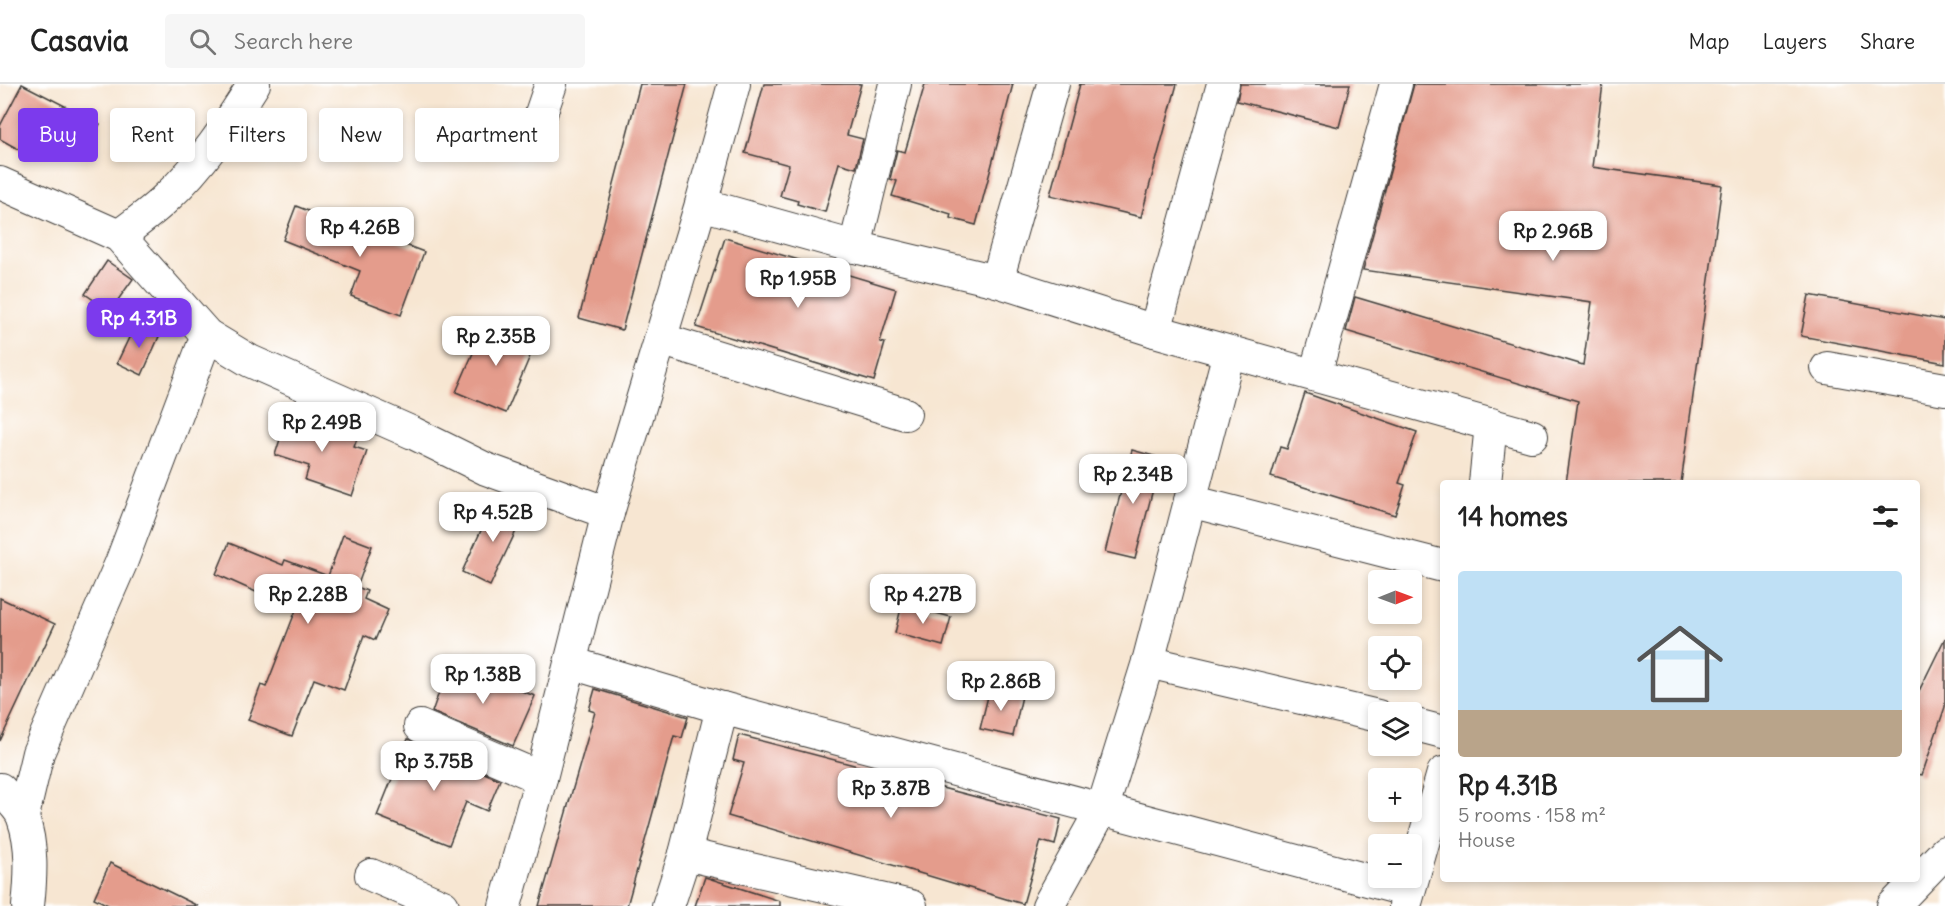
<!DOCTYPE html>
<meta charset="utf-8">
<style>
body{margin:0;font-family:Delius,sans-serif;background:#f6f6f6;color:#222;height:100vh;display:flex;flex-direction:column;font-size:22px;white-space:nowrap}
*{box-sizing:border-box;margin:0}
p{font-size:20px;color:#767676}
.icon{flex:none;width:33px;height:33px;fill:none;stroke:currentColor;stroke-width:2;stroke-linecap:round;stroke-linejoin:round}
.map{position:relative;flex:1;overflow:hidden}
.details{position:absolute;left:1440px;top:396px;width:480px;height:402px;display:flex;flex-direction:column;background:#fff;border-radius:6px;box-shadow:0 3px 9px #0003}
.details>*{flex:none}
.hud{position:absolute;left:18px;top:24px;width:570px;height:54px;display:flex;gap:12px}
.needle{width:39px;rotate:89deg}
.fabs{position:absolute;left:1368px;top:486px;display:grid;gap:12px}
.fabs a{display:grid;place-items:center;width:54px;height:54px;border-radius:6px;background:#fff;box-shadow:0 3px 9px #0003;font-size:30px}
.price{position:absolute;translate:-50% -51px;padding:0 14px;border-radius:12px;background:#fff;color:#222;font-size:20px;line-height:39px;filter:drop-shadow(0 2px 3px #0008)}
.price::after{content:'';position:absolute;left:50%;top:36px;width:18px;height:14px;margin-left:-9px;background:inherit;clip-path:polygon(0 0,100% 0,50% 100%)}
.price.current{background:#7c3aed;color:#fff}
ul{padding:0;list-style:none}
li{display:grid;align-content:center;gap:12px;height:318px;padding:0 18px}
li span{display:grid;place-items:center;height:186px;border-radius:6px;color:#555}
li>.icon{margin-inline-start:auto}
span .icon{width:108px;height:108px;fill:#fffc;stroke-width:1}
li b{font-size:26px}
h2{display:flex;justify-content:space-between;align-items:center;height:72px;padding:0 18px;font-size:26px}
.pill{padding:0 21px;border-radius:6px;background:#fff;box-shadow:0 3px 9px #0003;font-size:21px;line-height:54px}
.pill.current{background:#7c3aed;color:#fff}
header{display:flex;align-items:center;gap:36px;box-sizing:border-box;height:84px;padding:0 30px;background:#fff;border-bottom:2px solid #e0e0e0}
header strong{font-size:28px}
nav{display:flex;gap:33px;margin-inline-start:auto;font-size:21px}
.search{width:420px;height:54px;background:#f6f6f6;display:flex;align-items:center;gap:15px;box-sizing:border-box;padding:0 21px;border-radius:6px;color:#767676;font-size:22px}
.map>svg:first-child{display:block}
.building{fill:#e49c8c}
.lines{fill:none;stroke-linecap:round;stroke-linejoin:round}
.minor-casing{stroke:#3d3a37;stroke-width:34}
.minor{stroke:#fff;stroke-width:32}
</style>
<header>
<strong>Casavia</strong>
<div class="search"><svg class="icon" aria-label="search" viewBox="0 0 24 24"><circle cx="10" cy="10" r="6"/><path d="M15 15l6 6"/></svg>Search here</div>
<nav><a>Map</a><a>Layers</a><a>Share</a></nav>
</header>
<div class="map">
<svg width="1945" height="822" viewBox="0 0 1945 822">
<rect width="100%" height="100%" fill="#fff"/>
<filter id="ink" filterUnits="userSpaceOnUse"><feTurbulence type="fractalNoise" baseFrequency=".0167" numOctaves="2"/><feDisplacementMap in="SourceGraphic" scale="12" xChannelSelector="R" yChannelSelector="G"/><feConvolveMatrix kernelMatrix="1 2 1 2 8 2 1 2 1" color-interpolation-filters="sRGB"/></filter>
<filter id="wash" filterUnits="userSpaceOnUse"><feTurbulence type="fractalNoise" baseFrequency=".008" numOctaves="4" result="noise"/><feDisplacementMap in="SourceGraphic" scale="24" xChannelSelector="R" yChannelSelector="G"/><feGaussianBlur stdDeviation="1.35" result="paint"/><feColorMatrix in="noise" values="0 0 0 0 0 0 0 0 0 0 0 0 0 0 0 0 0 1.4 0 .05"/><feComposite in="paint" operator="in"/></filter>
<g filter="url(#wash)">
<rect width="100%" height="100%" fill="#f7e6d2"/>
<g id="blocks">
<g class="building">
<polygon points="22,0 100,40 85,67 49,46 34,74 0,55 0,42"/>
<polygon points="640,0 687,0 622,246 579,234"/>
<polygon points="764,0 861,0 847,51 863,55 856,84 839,79 825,128 797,120 798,117 780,112 789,81 745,69"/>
<polygon points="925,0 1013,0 976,141 950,134 951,130 892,112 897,97 890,95 897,66 905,68"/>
<polygon points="1080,0 1177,0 1141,133 1050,111"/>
<polygon points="1240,0 1350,0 1339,43 1237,17"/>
<polygon points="1414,0 1603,0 1592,83 1722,101 1681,399 1566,399 1578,317 1346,247 1355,213 1583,281 1592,218 1363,186"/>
<polygon points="296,122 373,153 374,149 424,168 401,231 351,212 360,187 283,156"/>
<polygon points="725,154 896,205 880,258 885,259 874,297 696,243"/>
<polygon points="107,177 133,195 110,227 85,210"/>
<polygon points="1809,211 1945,236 1945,279 1801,252"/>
<polygon points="487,237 536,258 506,329 456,308"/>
<polygon points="136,239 160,250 142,291 117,279"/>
<polygon points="1305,309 1417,348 1399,399 1405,401 1395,431 1271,393 1280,363 1287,365"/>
<polygon points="289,327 358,352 354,363 367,367 352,412 305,396 309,382 275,371"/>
<polygon points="1132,366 1161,374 1135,475 1105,468"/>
<polygon points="495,416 524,430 490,502 462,488"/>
<polygon points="343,451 372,462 357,503 367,507 364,515 388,526 375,556 364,551 344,606 314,595 292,652 248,636 261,601 266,603 296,526 216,490 229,459 283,481 285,476 328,492"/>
<polygon points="0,514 55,540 0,657"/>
<polygon points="902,520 951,533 943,562 895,549"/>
<polygon points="1945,554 1945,623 1922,691 1917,690 1917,611"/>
<polygon points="449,580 535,612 513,662 432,628"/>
<polygon points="990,604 1022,612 1013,652 980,645"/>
<polygon points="595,605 688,633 682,654 674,652 627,822 539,822 595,628 589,626"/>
<polygon points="739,651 1061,735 1055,761 1041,757 1023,820 728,732 744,679 733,676"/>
<polygon points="408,655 500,696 487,727 466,718 449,761 377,732"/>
<polygon points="110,779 198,822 110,822 94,814"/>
<polygon points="705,793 780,817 780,822 695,822"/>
</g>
</g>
</g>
<g filter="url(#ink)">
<use href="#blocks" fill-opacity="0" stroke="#3d3a37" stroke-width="1.5"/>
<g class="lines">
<defs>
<g id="minor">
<polyline points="531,59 551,0"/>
<polyline points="0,99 119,152 207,251 250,277 413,349 486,385 608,429"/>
<polyline points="701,120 855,163 997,197 1155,247 1532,352"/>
<path d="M119,152C134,140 152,128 166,114C202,81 228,41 254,0"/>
<polyline points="855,163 895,0"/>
<polyline points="997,197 1053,0"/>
<polyline points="1155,247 1223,0"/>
<polyline points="660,255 905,330"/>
<polyline points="1827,284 1945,305"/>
<polyline points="1315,291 1396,0"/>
<polyline points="1485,399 1491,340"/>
<polyline points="1190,417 1443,482"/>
<polyline points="1148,578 1378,632"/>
<polyline points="571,579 722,624 1409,807"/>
<polyline points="1412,640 1443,648"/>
<polyline points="420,642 541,694"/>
<path d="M0,705C7,713 20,724 23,734C33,761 31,794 28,822"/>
<polyline points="23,732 38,669 121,479 207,251"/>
<polyline points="685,770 911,822"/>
<polyline points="371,791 443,822"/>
<polyline points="505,822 541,694 608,429 701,120 734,0"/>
<polyline points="668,822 685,770 722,624"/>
<polyline points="1048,822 1103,723 1148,578 1229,268"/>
<polyline points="1405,822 1443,689"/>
<polyline points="1893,822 1945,768"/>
</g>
</defs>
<use href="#minor" class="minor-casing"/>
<use href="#minor" class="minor"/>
</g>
</g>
</svg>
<div class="fabs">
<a><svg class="needle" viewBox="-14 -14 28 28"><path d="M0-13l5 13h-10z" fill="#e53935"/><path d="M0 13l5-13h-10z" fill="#767676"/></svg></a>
<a><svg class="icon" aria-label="locate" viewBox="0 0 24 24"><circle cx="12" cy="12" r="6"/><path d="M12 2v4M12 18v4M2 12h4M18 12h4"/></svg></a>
<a><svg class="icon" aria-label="layers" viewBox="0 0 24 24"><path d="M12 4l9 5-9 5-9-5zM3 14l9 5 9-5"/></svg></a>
<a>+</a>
<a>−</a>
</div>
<b class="price" style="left:360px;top:174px">Rp 4.26B</b>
<b class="price" style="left:1553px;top:178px">Rp 2.96B</b>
<b class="price" style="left:798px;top:225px">Rp 1.95B</b>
<b class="price current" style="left:139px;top:265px">Rp 4.31B</b>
<b class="price" style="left:496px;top:283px">Rp 2.35B</b>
<b class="price" style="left:322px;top:369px">Rp 2.49B</b>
<b class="price" style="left:1133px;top:421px">Rp 2.34B</b>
<b class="price" style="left:493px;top:459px">Rp 4.52B</b>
<b class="price" style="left:308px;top:541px">Rp 2.28B</b>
<b class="price" style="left:923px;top:541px">Rp 4.27B</b>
<b class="price" style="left:483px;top:621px">Rp 1.38B</b>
<b class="price" style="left:1001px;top:628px">Rp 2.86B</b>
<b class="price" style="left:434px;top:708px">Rp 3.75B</b>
<b class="price" style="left:891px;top:735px">Rp 3.87B</b>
<div class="hud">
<a class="pill current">Buy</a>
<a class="pill">Rent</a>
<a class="pill">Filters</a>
<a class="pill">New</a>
<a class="pill">Apartment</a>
</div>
<section class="details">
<h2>14 homes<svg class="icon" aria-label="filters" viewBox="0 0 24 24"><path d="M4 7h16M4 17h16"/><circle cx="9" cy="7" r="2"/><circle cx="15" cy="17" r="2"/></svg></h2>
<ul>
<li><span style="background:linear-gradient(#bfe0f5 75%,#b9a48a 0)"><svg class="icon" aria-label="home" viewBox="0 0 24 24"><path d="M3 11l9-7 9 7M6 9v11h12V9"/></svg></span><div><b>Rp 4.31B</b><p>5 rooms · 158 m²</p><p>House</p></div></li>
</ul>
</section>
</div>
